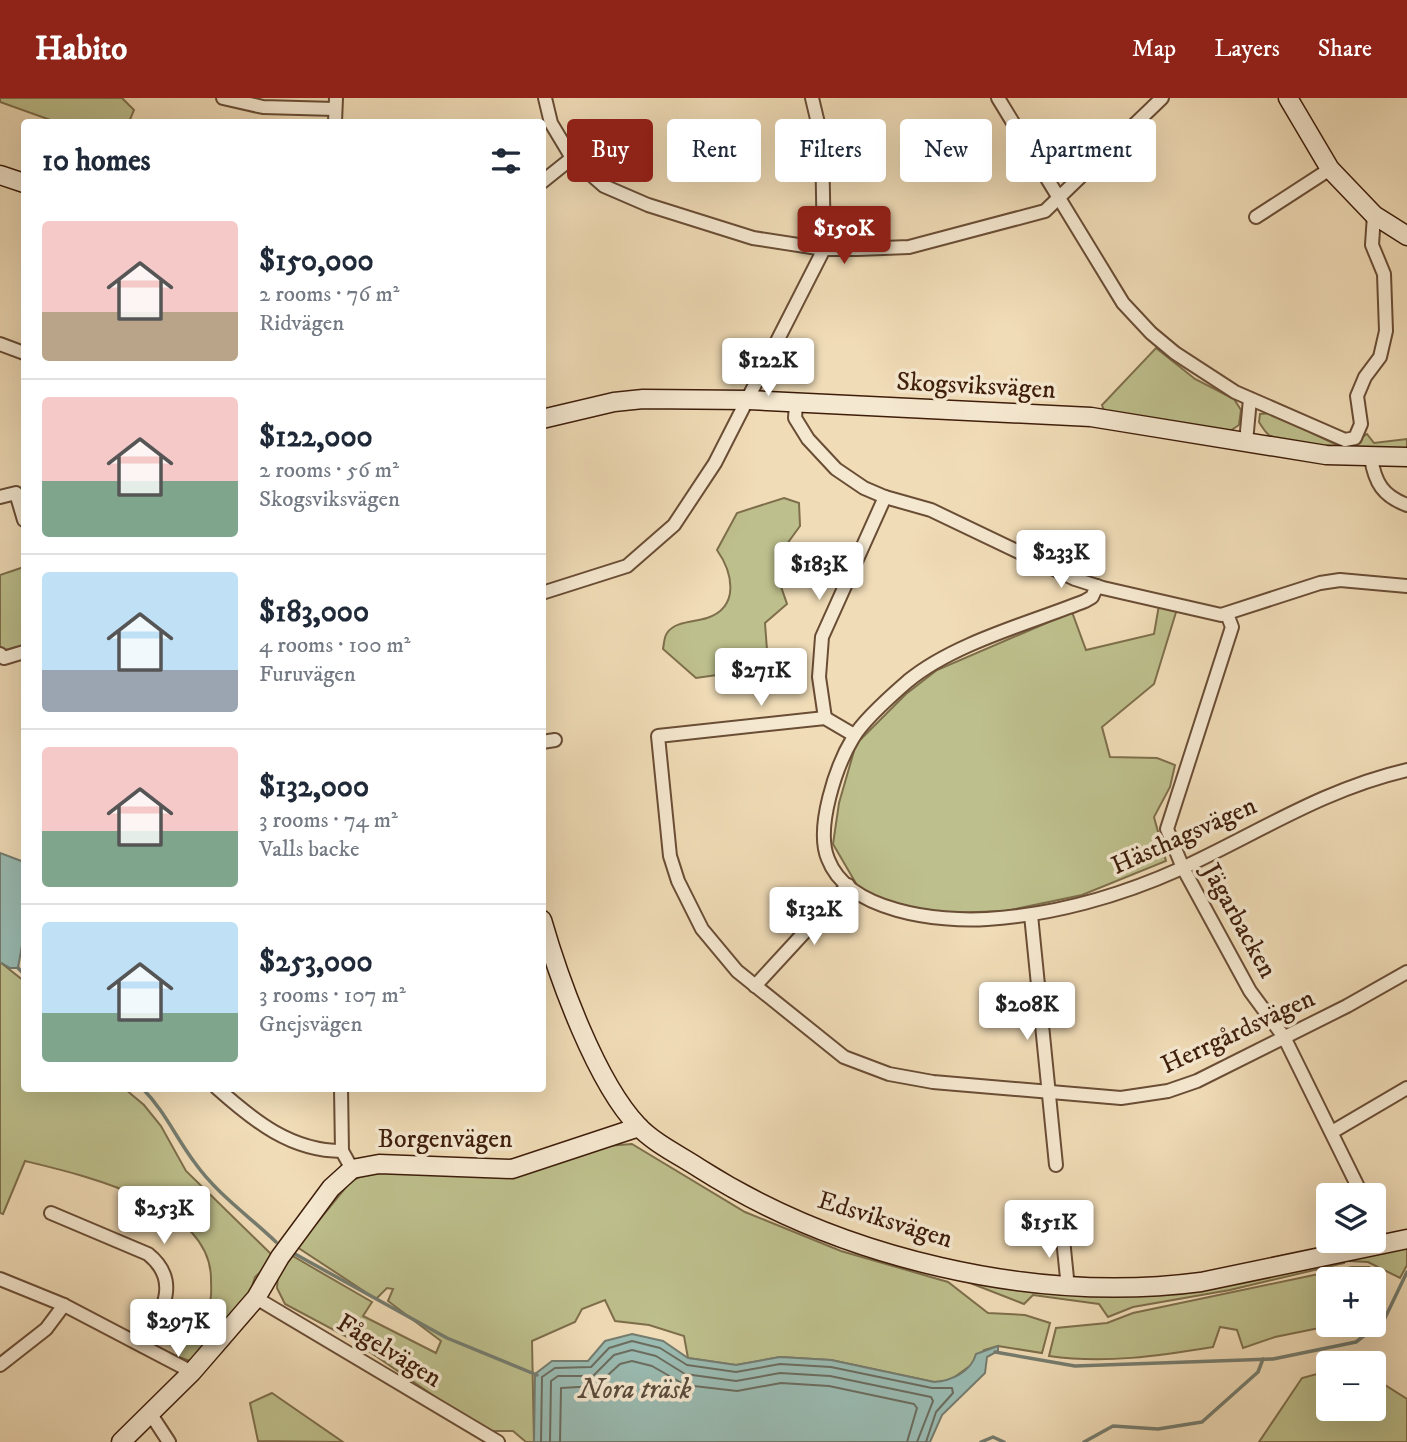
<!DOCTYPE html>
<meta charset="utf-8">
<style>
body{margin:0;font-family:"IM FELL DW Pica",serif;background:#f2f2f3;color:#1f2937;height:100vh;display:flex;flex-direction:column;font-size:26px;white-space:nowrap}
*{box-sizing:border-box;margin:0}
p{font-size:23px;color:#747a83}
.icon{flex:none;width:38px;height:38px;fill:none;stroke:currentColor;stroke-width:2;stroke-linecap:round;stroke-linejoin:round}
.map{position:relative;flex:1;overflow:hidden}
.details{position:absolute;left:21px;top:21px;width:525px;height:973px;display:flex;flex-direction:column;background:#fff;border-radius:7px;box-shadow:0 7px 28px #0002}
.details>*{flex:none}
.banner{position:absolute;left:567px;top:21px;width:665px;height:63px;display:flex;gap:14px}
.controls{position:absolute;left:1316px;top:1085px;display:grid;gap:14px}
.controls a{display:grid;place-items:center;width:70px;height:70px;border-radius:7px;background:#fff;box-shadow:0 7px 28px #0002;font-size:35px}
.price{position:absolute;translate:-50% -60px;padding:0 16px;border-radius:7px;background:#fff;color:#222;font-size:23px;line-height:46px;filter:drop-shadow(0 2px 4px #0008)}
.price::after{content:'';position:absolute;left:50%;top:42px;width:21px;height:16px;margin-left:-10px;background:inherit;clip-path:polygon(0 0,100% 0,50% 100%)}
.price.active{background:#8f2418;color:#fff}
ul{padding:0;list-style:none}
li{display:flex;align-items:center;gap:21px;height:175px;padding:0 21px}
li+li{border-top:2px solid #e0e1e3}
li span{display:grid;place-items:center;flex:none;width:196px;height:140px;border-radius:7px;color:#555}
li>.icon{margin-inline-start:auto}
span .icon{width:84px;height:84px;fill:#fffc;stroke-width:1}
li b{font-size:30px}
h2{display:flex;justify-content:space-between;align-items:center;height:84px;padding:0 21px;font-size:30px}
.pill{padding:0 24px;border-radius:7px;background:#fff;box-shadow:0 7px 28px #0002;font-size:24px;line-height:63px}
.pill.active{background:#8f2418;color:#fff}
header{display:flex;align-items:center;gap:42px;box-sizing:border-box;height:98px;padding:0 35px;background:#8f2418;color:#fff}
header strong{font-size:33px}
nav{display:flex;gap:38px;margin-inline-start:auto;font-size:24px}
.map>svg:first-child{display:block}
.green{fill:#bdbf8c;stroke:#7e6e4b;stroke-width:2}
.water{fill:#9abbb2;stroke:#757c6f;stroke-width:2}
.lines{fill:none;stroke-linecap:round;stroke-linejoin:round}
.shore{stroke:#6c6c5e;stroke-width:2}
.stream{stroke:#757c6f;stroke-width:3.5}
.street-casing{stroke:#6a4d35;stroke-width:16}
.secondary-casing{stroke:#3e1d0a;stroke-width:21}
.street{stroke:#f5e8d0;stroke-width:12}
.secondary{stroke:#f5e8d0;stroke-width:18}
.labels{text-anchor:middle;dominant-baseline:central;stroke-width:7;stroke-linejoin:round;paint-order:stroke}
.street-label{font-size:26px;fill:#3e1d0a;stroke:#f5e8d0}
.water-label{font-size:28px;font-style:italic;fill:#5a4c3c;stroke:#f5e8d0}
</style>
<header>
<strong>Habito</strong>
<nav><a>Map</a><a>Layers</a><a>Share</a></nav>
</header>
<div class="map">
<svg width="1407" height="1344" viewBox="0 0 1407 1344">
<rect width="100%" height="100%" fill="#f0dcb7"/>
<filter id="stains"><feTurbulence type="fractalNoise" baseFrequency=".00286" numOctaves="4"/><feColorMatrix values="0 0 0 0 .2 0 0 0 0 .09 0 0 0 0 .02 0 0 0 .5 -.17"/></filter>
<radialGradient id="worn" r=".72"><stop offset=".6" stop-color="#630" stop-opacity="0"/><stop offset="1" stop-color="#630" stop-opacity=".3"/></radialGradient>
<g class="green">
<polygon points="0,0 122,0 134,12 129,24 56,24 0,4"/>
<polygon points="1156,250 1195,281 1234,301 1241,312 1239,327 1230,333 1105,316 1102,307"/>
<path d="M1270,315L1335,346L1347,347L1367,336L1374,345L1407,341V350C1380,354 1291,350 1269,337C1265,334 1262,329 1259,324L1260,316Z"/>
<path d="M784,400L799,405L800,428L776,461V474L787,506L765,525L767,552L738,574L696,580L663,551C664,546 664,539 667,535C675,523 695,524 707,520C740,509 733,475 717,452L737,415Z"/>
<polygon points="24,469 24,547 6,552 0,549 0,477"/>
<polygon points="1159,507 1177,511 1154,586 1102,629 1110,659 1157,660 1175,667 1170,689 1154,719 1166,763 1082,797 1006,813 948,815 896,810 861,794 833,746 839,705 856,646 906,596 937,572 1072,514 1086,552 1154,536"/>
<path d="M0,864L24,883V990L125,991L144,1007L161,1028L186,1073L272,1157L266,1169L255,1179L250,1195L193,1264L176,1258C187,1241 203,1222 210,1203C212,1197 211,1188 211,1182C212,1106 83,1077 25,1063L3,1116L0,1115Z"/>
<polygon points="632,1046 745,1114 841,1153 948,1184 988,1215 1025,1217 1050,1225 1042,1255 998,1248 984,1252 974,1265 949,1283 934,1284 831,1262 780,1259 736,1267 688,1260 684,1238 649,1227 615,1223 605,1202 582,1211 575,1224 532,1243 534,1344 526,1344 513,1333 485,1333 351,1241 285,1206 277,1190 278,1177 291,1157 372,1204 363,1218 436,1255 441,1243 388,1203 393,1191 387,1190 376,1201 297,1149 351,1083 368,1075 493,1076 605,1048"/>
<polygon points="1407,1147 1407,1167 1400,1180 1368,1164 1349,1163 1348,1159"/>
<polygon points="1343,1159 1344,1165 1230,1192 1133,1209 1108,1219 1099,1206 1033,1197 1024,1206 947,1176 1059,1195"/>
<path d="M1352,1169H1369L1384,1178L1374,1190V1181H1328V1227H1334L1275,1239L1243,1250L1237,1232L1220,1229L1213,1249C1159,1258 1104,1266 1049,1258L1056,1230L1107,1225L1133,1215Z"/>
<polygon points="1328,1273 1328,1311 1374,1311 1374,1280 1407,1301 1407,1344 1259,1344 1302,1280"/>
<polygon points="272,1295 343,1344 258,1343 250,1305"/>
</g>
<g class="water">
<polygon points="0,755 24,764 24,836 18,870 10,870 0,864"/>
<path d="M632,1236L663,1243L688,1260L736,1267L780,1259L831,1262L934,1284C951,1283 971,1274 976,1256L998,1248V1253L987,1259L985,1275L942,1317L930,1344H534L535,1276L552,1263H588L605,1243Z"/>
</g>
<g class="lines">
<g class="shore">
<polyline points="541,1344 542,1279 555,1270 591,1269 609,1250 632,1243 660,1250 687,1267 736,1274 780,1266 831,1269 932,1290 952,1290 953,1295 936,1314 926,1344"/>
<polyline points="550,1344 551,1283 558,1278 593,1278 614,1257 632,1252 656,1258 685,1276 736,1283 780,1275 830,1278 931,1299 933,1303 917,1344"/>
<polyline points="560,1344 561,1290 596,1288 620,1266 632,1263 652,1268 685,1287 737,1293 781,1285 829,1288 914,1306 917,1310 907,1344"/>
</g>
<g class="stream">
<polyline points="18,870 24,876"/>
<path d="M142,990C165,1013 176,1040 195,1065C217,1096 249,1118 276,1144"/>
<polyline points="295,1156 447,1240 537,1277"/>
<polyline points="995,1254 1075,1268 1273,1261 1356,1244 1384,1222 1407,1174"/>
<polyline points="981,1344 993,1339 1004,1344"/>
<polyline points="1084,1344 1113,1328 1158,1331 1202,1324 1258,1274 1263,1261"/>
</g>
<defs>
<g id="street">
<polyline points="223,0 263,9 335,11"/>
<polyline points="545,0 551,25 572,60 604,88 648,107 753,140 824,151 857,151 909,149 1045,113 1162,0"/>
<polyline points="998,0 1123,205 1151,235 1175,255 1235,294 1345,342 1355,340 1361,326 1357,298 1365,279 1380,259 1386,233 1384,176 1372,147 1374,117"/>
<polyline points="335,24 336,0"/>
<polyline points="542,84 572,60"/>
<polyline points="1256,119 1330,71"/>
<polyline points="0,246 24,255"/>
<polyline points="796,306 795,320 808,341 836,371 864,390 885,399 931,412 1075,481 1103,490 1221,517 1320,485 1340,482 1407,488"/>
<polyline points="1246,344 1250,301"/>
<path d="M1371,360C1375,385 1383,398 1407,407"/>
<polyline points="0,399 16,395 24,422"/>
<path d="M1097,488L1092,499L1085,503C1030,525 954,545 908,583C893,596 862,624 853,640C836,668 815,730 828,761C848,814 939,824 987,821C1052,817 1120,798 1180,771C1256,736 1324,691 1407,672"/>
<polyline points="542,495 627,468 674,427 715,365 824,151 822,42 812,0"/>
<polyline points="1227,516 1232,529 1167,731 1183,770 1250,893 1284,939 1362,1097"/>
<polyline points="0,556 4,560 24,554"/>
<polyline points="825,620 819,579 822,539 885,399"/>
<polyline points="854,637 825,620 658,638 670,758 678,783 702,831 737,873 844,959 889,976 933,984 1121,1000 1168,993 1197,983 1347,908 1407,874"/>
<polyline points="542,644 555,642"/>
<polyline points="1031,817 1056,1067"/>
<polyline points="755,888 848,787"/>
<path d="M217,990C254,1023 291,1053 342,1053"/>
<polyline points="341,990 342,1053 352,1071"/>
<polyline points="1332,1034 1407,990"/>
<path d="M51,1115L148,1156C183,1184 160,1216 143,1248"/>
<polyline points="1374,1126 1382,1146"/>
<polyline points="1062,1131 1068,1190"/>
<polyline points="0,1181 64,1207 192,1274"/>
<polyline points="256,1200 498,1344"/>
<polyline points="0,1267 46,1231 64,1207"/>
<polyline points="150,1315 169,1344"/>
</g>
<g id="secondary">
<polyline points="1288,0 1330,71 1374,117 1407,138"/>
<polyline points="0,77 24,85"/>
<polyline points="542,321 614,304 643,301 749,302 1091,319 1326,357 1407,359"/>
<path d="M542,822C559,881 596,984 638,1028C654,1045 679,1057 699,1070C840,1160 1034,1206 1201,1184L1407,1141"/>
<polyline points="121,1344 192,1274 256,1200 280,1159 331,1090 352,1071 379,1066 512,1071 639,1029"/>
</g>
</defs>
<use href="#street" class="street-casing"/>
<use href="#secondary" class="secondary-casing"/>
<use href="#street" class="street"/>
<use href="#secondary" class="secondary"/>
</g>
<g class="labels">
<g class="street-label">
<text transform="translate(976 288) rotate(3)">Skogsviksvägen</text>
<text transform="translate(1184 738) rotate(-24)">Hästhagsvägen</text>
<text transform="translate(1239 823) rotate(61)">Jägarbacken</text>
<text transform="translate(1238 934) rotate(-25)">Herrgårdsvägen</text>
<text x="445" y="1041">Borgenvägen</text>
<text transform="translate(885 1122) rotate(17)">Edsviksvägen</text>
<text transform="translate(389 1253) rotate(31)">Fågelvägen</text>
</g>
<g class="water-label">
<text x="635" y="1291">Nora träsk</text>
</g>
</g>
<rect width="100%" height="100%" filter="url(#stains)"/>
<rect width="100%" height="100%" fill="url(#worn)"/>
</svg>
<div class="controls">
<a><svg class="icon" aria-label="layers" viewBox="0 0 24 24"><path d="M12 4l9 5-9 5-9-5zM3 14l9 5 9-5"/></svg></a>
<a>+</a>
<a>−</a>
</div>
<b class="price active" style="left:844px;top:168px">$150K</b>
<b class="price" style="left:768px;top:300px">$122K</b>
<b class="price" style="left:1061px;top:492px">$233K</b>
<b class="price" style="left:819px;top:504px">$183K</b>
<b class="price" style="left:761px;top:610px">$271K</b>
<b class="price" style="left:814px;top:849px">$132K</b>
<b class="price" style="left:1027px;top:944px">$208K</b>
<b class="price" style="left:164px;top:1148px">$253K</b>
<b class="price" style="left:1049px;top:1162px">$151K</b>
<b class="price" style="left:178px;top:1261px">$297K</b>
<div class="banner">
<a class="pill active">Buy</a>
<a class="pill">Rent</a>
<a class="pill">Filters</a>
<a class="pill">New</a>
<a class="pill">Apartment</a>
</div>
<section class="details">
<h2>10 homes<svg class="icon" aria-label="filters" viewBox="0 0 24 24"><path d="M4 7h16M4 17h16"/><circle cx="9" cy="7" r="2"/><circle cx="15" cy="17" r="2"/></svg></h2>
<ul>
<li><span style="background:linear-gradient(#f6c9c9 65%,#b9a48a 0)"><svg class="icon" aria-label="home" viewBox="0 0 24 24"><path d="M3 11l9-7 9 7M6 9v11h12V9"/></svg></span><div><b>$150,000</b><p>2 rooms · 76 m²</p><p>Ridvägen</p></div></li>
<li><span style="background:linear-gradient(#f6c9c9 60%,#7fa58c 0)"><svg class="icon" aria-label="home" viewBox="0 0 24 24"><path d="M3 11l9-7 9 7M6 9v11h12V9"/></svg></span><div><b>$122,000</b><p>2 rooms · 56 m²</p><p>Skogsviksvägen</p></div></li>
<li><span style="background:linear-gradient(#bfe0f5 70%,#9aa5b1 0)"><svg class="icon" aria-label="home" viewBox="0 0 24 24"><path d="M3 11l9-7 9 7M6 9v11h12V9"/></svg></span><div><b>$183,000</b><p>4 rooms · 100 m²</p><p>Furuvägen</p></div></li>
<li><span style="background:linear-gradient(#f6c9c9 60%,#7fa58c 0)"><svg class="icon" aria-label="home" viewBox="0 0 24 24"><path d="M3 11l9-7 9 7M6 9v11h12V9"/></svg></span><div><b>$132,000</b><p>3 rooms · 74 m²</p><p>Valls backe</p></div></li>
<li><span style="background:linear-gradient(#bfe0f5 65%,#7fa58c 0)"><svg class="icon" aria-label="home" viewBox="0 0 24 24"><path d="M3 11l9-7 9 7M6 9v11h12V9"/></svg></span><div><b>$253,000</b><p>3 rooms · 107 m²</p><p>Gnejsvägen</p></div></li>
</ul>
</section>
</div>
